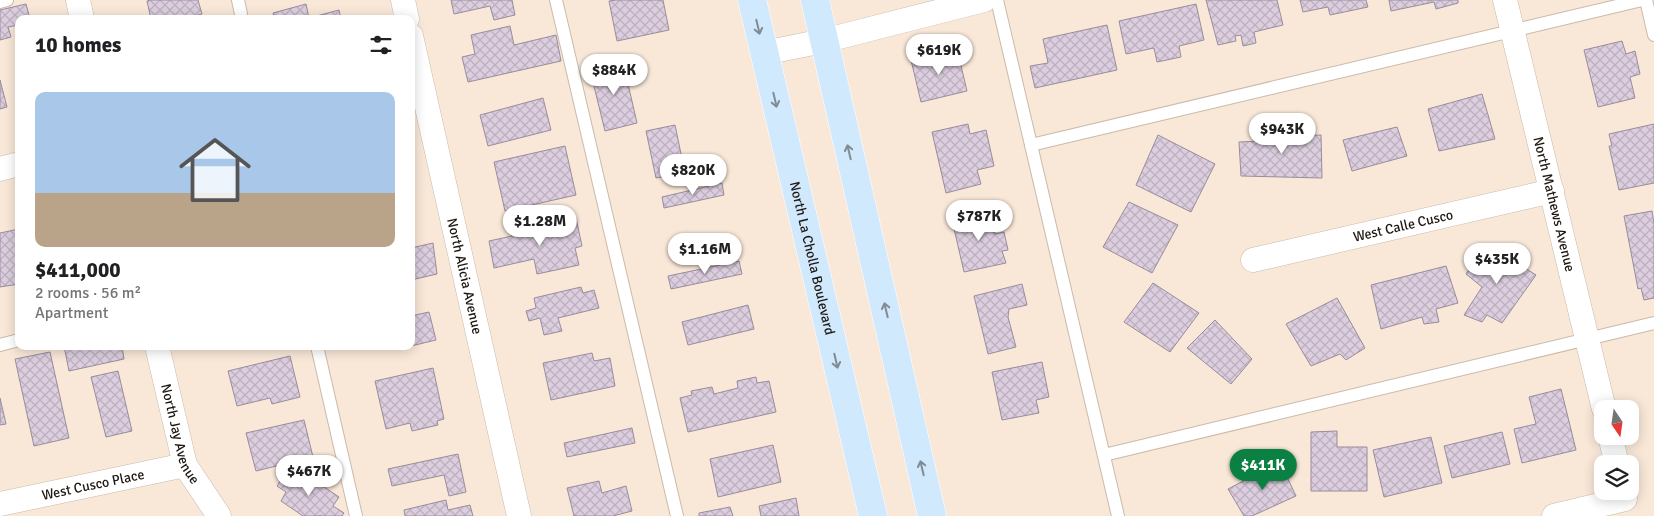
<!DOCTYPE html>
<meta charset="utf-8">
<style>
body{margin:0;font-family:Signika,sans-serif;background:#f6f6f6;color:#202124;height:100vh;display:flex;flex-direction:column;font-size:19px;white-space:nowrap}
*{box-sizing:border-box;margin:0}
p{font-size:16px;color:#757577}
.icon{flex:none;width:28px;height:28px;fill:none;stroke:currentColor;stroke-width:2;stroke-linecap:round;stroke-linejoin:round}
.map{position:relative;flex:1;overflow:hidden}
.details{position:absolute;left:15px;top:15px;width:400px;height:335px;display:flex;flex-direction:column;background:#fff;border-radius:10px;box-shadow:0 2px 12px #0003}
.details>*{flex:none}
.needle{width:32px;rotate:167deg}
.tools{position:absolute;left:1594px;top:400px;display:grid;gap:10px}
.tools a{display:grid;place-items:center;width:45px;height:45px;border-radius:10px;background:#fff;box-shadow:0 2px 12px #0003;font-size:25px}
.price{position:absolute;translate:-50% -42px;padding:0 11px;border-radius:18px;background:#fff;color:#222;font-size:16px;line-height:32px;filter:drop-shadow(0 1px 2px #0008)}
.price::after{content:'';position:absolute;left:50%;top:30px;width:15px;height:11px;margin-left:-8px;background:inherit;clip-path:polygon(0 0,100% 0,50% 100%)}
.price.current{background:#0b8043;color:#fff}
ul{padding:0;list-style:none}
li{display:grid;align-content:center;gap:10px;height:265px;padding:0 20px}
li span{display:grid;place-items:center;height:155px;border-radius:10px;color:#555}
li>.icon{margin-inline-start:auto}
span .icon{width:90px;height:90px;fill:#fffc;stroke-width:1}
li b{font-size:21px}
h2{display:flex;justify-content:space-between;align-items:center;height:60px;padding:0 20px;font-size:21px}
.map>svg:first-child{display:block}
.building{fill:url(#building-cross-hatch);stroke:#998c9c}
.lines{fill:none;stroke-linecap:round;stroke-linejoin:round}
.service-casing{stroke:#cabaab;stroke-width:14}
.minor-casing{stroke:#cabaab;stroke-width:25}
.primary-casing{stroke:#fff;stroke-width:29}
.service{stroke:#fff;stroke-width:12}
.minor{stroke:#fff;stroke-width:24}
.primary{stroke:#d1e9fd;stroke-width:28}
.oneway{stroke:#808b94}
.labels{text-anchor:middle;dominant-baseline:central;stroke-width:4;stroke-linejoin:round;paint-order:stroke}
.street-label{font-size:14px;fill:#1e1813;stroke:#fef7f1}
</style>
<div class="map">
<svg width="1654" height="516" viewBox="0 0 1654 516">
<defs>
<pattern id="building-cross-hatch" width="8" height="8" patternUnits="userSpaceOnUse" patternTransform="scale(1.25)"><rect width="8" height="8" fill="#dccedf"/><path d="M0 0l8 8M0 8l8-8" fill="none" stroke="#bcb0be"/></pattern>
</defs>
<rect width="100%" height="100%" fill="#f9e8d8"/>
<g class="building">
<polygon points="150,0 198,0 202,14 183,19 151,19 147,1"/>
<polygon points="451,0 512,0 515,15 494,20 490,6 454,14"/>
<polygon points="616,0 663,0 669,30 617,41 609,1"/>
<polygon points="1206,0 1277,0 1283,25 1254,32 1256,43 1243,46 1241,35 1235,36 1236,41 1218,45"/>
<polygon points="1300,0 1366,0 1368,7 1330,15 1328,7 1303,12"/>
<polygon points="1389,0 1458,0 1458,3 1436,9 1434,2 1391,11"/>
<polygon points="26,4 30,19 19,19 19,25 8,27 11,37 0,40 0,10"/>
<polygon points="306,4 309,18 339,10 341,19 275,19 273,13"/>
<polygon points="1196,4 1204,40 1179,46 1181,57 1157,62 1154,48 1126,54 1119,21"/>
<polygon points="1107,25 1117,70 1035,88 1030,66 1048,63 1043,39"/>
<polygon points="510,26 514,45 556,35 561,61 468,82 462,57 475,54 471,35"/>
<polygon points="1622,41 1626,54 1635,51 1640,74 1630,77 1635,98 1598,107 1584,50"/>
<polygon points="957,49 967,91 921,102 911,60"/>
<polygon points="623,62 637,123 605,131 590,70"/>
<polygon points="0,80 7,107 0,109"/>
<polygon points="1482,94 1495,139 1439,151 1428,109"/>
<polygon points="543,98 551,130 488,146 480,115"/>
<polygon points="968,124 970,134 986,130 994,166 977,170 981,184 946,193 932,132"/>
<polygon points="1654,124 1654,183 1619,190 1609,146 1612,146 1609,134"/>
<polygon points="675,125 685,173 656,178 646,131"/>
<polygon points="1397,127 1407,156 1352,171 1343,140"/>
<polygon points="1264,129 1302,129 1301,136 1321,135 1322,178 1241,176 1239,142 1262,141"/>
<polygon points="1158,135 1215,164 1191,212 1136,185"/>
<polygon points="565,146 576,195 505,211 494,162"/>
<polygon points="722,183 724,195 664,208 662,197"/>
<polygon points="1129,202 1178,225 1152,273 1103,247"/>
<polygon points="988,211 995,234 1004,232 1008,250 1002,251 1006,263 964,272 952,220"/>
<polygon points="1652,211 1654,223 1654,298 1644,300 1641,288 1638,289 1624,216"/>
<polygon points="576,218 582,246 575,248 579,265 537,274 534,259 494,268 489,241 512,236 511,233"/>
<polygon points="19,229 19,284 0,287 0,233"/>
<polygon points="433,243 437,274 411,280 411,248"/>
<polygon points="1487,244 1536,275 1502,323 1487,315 1482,322 1464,315 1482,287 1466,274"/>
<polygon points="739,261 742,274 671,289 668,276"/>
<polygon points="1446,266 1458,303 1436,309 1439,322 1424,324 1422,317 1381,329 1371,285"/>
<polygon points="1153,283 1199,313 1170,352 1124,322"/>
<polygon points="1022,284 1027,305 1009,309 1008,317 1016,347 988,354 974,296"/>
<polygon points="581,287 583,293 594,290 599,308 558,318 562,331 544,335 540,318 529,321 526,311 536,308 534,298"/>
<polygon points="1337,298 1365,348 1346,360 1340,354 1311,366 1286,324"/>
<polygon points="748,305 754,329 688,345 682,322"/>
<polygon points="429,312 436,340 411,346 411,316"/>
<polygon points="1215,320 1252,359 1231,384 1187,348"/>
<polygon points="64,346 122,346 124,359 69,371"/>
<polygon points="50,352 69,438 34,446 15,359"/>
<polygon points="592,353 594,361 610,358 615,386 551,400 543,363"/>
<polygon points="290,356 300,397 272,404 270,398 237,406 228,371"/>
<polygon points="1042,362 1049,397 1036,400 1039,413 1002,420 992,372"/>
<polygon points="433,368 444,419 437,421 438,425 412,431 410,423 386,429 375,381"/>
<polygon points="118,371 132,431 106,437 91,377"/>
<polygon points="756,377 757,383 769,381 776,412 688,432 680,398 692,395 691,391 712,387 714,394 738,388 737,381"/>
<polygon points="1561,389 1576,450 1522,463 1514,429 1536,424 1529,397"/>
<polygon points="0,398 6,424 0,425"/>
<polygon points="304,420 313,457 256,471 246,433"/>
<polygon points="632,428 635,443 567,457 564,443"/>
<polygon points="1337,431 1337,447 1367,447 1367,491 1311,491 1311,432"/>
<polygon points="1502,432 1510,464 1452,478 1444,446"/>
<polygon points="1431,437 1442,483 1384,497 1373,450"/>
<polygon points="773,445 781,482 718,497 710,459"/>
<polygon points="458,454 466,492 449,496 444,475 392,486 388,469"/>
<polygon points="1280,462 1296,496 1252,516 1244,516 1228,489"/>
<polygon points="285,474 298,483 305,474 339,497 333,506 344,513 342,516 322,516 320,515 319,516 303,516 281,501 286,492 277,486"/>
<polygon points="599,481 602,493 626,486 632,511 613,516 574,516 567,488"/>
<polygon points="796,498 799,516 761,516 759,506"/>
<polygon points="446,500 448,510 470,505 473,516 405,516 404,510"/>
<polygon points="730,507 733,516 699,516 699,513"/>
</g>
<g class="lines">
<defs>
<g id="service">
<polyline points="238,0 242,19"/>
<polyline points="556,0 677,516"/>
<polyline points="997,0 1118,516"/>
<polyline points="1646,0 1654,35"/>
<polyline points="0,2 7,0"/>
<polyline points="1031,145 1642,0"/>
<polyline points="0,345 19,340"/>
<polyline points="317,346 356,516"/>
<polyline points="1104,455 1654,323"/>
</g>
<g id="minor">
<polyline points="78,0 82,19"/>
<polyline points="403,0 407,19"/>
<path id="s1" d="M1505,0L1604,409"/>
<path id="s2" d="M411,36L519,516"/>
<polyline points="764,53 823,41 984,0"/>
<polyline points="0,169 19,164"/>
<path id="s3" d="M1253,260L1552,191"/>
<path id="s4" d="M157,346L185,465L219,516"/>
<polyline points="1610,436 1617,464"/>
<path id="s5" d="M0,504L185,465"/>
<polyline points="1554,516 1625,499"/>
</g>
<g id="primary">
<path id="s6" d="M752,0L873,516"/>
<polyline points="815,0 932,516"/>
</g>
</defs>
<use href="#service" class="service-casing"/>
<use href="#minor" class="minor-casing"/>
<use href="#primary" class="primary-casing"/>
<use href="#service" class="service"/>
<use href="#minor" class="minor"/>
<use href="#primary" class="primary"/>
</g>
<defs><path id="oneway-shaft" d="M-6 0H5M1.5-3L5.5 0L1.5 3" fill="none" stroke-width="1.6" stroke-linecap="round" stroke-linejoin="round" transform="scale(1.25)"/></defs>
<g class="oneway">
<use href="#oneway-shaft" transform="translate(758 27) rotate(77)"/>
<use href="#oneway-shaft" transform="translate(775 100) rotate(77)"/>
<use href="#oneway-shaft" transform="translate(849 152) rotate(-103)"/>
<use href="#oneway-shaft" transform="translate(886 310) rotate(-103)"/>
<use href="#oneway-shaft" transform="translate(836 361) rotate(77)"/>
<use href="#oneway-shaft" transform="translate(922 468) rotate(-103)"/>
</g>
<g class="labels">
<g class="street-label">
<text stroke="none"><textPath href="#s1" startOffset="210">North Mathews Avenue</textPath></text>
<text stroke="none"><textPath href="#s3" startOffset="154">West Calle Cusco</textPath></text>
<text stroke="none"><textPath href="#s6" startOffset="265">North La Cholla Boulevard</textPath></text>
<text stroke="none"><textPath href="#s2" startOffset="246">North Alicia Avenue</textPath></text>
<text stroke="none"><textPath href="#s4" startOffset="91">North Jay Avenue</textPath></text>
<text stroke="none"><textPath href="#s5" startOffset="95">West Cusco Place</textPath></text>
</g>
</g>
</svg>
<div class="tools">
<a><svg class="needle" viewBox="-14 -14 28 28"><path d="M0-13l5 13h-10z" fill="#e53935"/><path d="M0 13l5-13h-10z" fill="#757577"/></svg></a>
<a><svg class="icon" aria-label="layers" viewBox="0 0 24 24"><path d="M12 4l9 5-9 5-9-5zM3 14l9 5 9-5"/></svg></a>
</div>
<b class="price" style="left:939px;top:76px">$619K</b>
<b class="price" style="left:614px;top:96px">$884K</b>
<b class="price" style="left:1282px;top:155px">$943K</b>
<b class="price" style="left:693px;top:196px">$820K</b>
<b class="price" style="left:979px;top:242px">$787K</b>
<b class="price" style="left:540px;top:247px">$1.28M</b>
<b class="price" style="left:705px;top:275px">$1.16M</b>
<b class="price" style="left:1497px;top:285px">$435K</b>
<b class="price current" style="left:1263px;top:491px">$411K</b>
<b class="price" style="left:309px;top:497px">$467K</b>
<section class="details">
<h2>10 homes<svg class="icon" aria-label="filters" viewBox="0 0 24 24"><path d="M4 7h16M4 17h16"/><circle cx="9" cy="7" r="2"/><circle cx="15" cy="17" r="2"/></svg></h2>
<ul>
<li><span style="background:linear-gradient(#a9c7e8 65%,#b9a48a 0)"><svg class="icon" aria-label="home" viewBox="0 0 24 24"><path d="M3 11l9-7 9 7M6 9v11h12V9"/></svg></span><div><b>$411,000</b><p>2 rooms · 56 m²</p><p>Apartment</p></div></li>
</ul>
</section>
</div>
